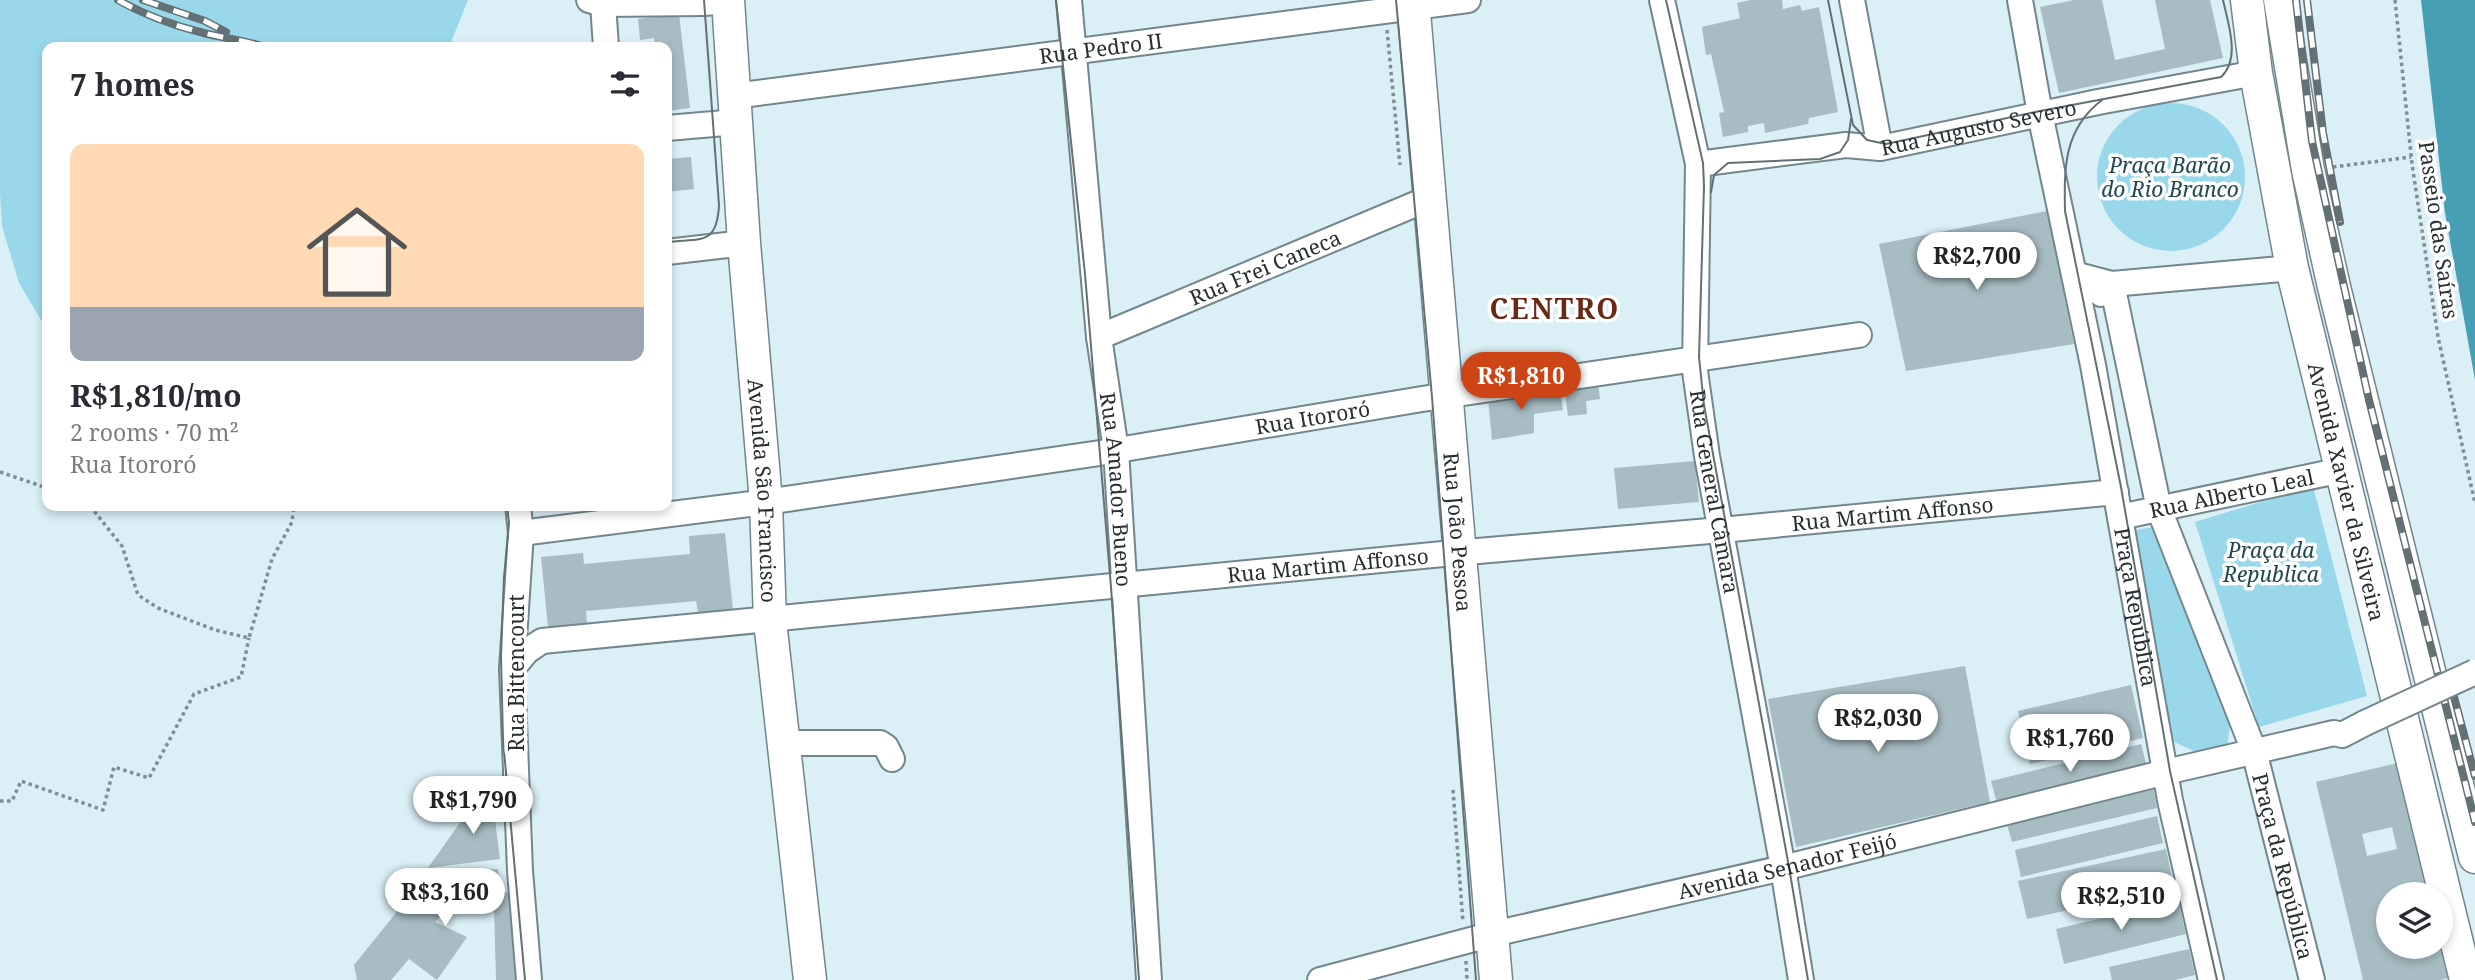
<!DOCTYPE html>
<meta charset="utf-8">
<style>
body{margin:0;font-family:"Noto Serif",serif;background:#f7f7f7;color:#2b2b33;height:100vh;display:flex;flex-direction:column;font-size:26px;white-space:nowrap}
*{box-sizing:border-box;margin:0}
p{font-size:23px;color:#7c7c81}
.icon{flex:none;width:38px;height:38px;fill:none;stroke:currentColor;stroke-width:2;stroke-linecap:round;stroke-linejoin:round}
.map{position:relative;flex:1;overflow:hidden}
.panel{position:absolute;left:42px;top:42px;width:630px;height:469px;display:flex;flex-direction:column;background:#fff;border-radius:14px;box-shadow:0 4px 10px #0003}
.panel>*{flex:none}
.buttons{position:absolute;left:2376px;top:882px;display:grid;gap:14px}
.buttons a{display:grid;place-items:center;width:77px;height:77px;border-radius:50%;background:#fff;box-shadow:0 4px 10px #0003;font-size:35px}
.price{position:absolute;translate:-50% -60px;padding:0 16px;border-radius:24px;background:#fff;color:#222;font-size:23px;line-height:46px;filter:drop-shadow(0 2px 4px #0008)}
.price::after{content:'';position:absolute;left:50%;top:42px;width:21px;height:16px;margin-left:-10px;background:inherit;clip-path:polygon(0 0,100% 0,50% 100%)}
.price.current{background:#cd4516;color:#fff}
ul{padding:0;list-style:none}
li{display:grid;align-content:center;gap:14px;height:371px;padding:0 28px}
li+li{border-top:2px solid #e1e1e2}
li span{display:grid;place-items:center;height:217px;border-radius:14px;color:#555}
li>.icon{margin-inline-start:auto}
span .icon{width:126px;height:126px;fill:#fffc;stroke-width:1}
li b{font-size:30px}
h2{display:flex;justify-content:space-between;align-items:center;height:84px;padding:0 28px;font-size:30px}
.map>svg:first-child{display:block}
.green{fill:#99d8ea}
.water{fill:#479fb6}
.building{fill:#a8bdc3;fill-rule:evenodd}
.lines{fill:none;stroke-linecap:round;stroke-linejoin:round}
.minor-casing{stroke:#73868c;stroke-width:28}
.major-casing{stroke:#73868c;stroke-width:35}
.path{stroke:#7f8e93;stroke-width:3.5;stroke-dasharray:3.5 3.5;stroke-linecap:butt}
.minor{stroke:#fff;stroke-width:24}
.major{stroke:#fff;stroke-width:32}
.tram{stroke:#637074;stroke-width:2}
.rail-casing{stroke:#637074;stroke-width:8}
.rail{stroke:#fff;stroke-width:5;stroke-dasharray:16;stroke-linecap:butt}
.minor-bridge-casing{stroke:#73868c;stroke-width:28;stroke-linecap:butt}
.minor-bridge{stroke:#fff;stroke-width:24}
.labels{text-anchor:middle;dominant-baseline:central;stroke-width:7;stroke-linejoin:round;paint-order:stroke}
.street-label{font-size:21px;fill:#272f32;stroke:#fff}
.park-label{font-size:21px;font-style:italic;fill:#204852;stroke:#fff}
.district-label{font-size:28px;font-weight:bold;letter-spacing:2px;fill:#6b2814;stroke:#fff}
</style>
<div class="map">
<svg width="2475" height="980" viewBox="0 0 2475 980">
<rect width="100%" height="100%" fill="#daeff6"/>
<g class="green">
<polygon points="0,0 468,0 449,47 47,47 47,330 19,283 2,226 0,193"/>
<circle cx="2171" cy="177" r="74"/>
<polygon points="2313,486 2367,696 2259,727 2195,522"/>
<polygon points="2155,527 2231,718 2227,747 2198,753 2168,739 2128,531"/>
</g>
<polygon class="water" points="2421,0 2475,0 2475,380 2445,213"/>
<g class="building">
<polygon points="1750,0 1782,0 1783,9 1800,5 1802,11 1819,7 1838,112 1809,118 1808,124 1765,133 1764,123 1748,126 1748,132 1723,137 1719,113 1724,112 1711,54 1706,55 1702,27 1740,18 1737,3"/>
<polygon points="2074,0 2102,0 2115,60 2165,49 2155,0 2210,0 2223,58 2059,93 2040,7"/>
<polygon points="679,14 690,108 667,111 667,47 655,47 654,38 640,40 638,19"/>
<polygon points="691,157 694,189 667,192 667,159"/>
<polygon points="2047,211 2074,344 1906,371 1879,244"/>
<polygon points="1598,382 1600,399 1586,401 1587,414 1568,416 1564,385"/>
<polygon points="1560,389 1563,410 1534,414 1534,433 1492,440 1488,399"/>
<polygon points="1695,461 1699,502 1618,509 1614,468"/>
<polygon points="725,533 733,610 698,613 696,601 586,611 587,623 548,627 541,557 583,553 584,564 690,554 689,536"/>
<polygon points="1965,666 1990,802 1796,847 1768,699"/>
<polygon points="2131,685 2143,738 2030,764 2018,711"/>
<polygon points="2141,744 2147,767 1997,803 1991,781"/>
<path d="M2402,762L2434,894H2389V947H2441V930L2454,977L2441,980H2363L2316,782ZM2392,827L2397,849L2367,856L2362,834Z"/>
<polygon points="490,780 500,859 428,868"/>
<polygon points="2144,785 2153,788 2157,808 2012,842 2006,821"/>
<polygon points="2157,816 2163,843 2021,877 2015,850"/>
<polygon points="2166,849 2174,887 2027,919 2018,881"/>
<polygon points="498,869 500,892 516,893 525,980 496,980 494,906 449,908 435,922 467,937 437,980 409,959 391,980 357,980 354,965 428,873"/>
<polygon points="2178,900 2186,934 2064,964 2056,929"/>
<polygon points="2189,949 2195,975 2175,980 2112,980 2109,967"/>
</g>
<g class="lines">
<defs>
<g id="minor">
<polyline points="589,0 603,4 704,3 728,1"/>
<path id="s1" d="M1069,0L1099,337L1116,450L1149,980"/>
<path id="s2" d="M1662,0L1698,164L1695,371L1707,456L1783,868L1801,980"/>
<polyline points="1852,0 1880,148"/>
<path id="s3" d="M2020,0L2040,114L2093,365L2170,800L2211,980"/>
<polyline points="603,4 606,47"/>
<path id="s4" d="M735,96L1468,0"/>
<polyline points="667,128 737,122"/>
<path id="s5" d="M1698,164L1846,145L1880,148L1890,146L2098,102L2256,73"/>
<polyline points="667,252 744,243"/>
<path id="s6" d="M2074,274L2112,284L2159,509L2254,751L2312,980"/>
<polyline points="2101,294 2112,284 2292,268"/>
<path id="s7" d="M1099,337L1430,198"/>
<polyline points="518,506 521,533 512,669 520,871 529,980"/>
<path id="s8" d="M2120,517L2342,470"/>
<path id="s9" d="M521,533L766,502L1100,453L1422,399L1859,335"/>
<path id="s10" d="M512,669L527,651L542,641L1443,554L1721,530L2116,492"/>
<polyline points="784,743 880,743 886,747 892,759"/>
<path id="s11" d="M1320,980L1493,934L1783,868L2170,771L2334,733L2342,735L2365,723"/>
</g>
<g id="major">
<path id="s12" d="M728,0L744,243L766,502L770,621L810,980"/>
<path id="s13" d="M1413,0L1496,980"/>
<path id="s14" d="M2247,0L2256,73L2292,268L2466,980"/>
<polyline points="2280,0 2308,170 2334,287 2475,857"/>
</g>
</defs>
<use href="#minor" class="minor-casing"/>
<use href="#major" class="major-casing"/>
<g class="path">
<polyline points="2395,0 2412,164 2438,337 2475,503"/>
<polyline points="1387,30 1400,165"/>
<polyline points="2333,167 2411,157"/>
<polyline points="0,472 47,488"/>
<polyline points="90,506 122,546 138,595 158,608 215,630 249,638 272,559 292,522 294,506"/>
<polyline points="1453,790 1463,922"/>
<polyline points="0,801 12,801 21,781 103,810 114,767 149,778 194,694 241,677 249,638"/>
<polyline points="1466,961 1467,980"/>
</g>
<use href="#minor" class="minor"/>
<use href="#major" class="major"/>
<g class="tram">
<polyline points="1056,0 1085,274 1111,587 1139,980"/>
<polyline points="1396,0 1432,397 1476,980"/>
<polyline points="1666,0 1703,163 1704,186 1699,357 1704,405 1789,867 1808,980"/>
<path d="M1828,0L1853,125L1867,140L1886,144L2040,111L2221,77C2241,59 2228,23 2223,0"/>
<path d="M2102,100C2064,129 2064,167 2065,211L2121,487L2170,771L2217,980"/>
<polyline points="1711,192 1714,175 1728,163 1820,159 1840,152 1848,140 1851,119"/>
<path d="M667,242C701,238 717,246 719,205L704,0"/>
<polyline points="507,506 509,523 504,577 501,656 503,740 525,980"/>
</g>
<defs>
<g id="rail">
<path d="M118,0C143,14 172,25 200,32C222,38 243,40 265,47"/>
<polyline points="143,0 205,21 226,32"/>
<polyline points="2296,0 2312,141 2369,400 2475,822"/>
<polyline points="2307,0 2323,133 2340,222"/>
<polyline points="2449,678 2475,776"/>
</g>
</defs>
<use href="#rail" class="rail-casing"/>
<use href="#rail" class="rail"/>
<defs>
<polyline id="minor-bridge" points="2365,723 2475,672"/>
</defs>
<use href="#minor-bridge" class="minor-bridge-casing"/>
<use href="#minor-bridge" class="minor-bridge"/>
</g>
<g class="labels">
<g class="street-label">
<text stroke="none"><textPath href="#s4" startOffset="369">Rua Pedro II</textPath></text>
<text stroke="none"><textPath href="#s5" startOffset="284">Rua Augusto Severo</textPath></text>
<text transform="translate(2439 230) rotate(82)">Passeio das Saíras</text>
<text stroke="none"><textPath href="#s7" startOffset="180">Rua Frei Caneca</textPath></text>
<text stroke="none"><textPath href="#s9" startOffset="800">Rua Itororó</textPath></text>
<text stroke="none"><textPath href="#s1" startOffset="492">Rua Amador Bueno</textPath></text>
<text stroke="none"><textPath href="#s12" startOffset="492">Avenida São Francisco</textPath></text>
<text stroke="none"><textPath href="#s2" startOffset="497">Rua General Câmara</textPath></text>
<text stroke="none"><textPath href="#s14" startOffset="502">Avenida Xavier da Silveira</textPath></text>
<text stroke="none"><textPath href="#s8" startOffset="114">Rua Alberto Leal</textPath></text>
<text stroke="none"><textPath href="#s10" startOffset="1398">Rua Martim Affonso</textPath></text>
<text stroke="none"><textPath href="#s13" startOffset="534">Rua João Pessoa</textPath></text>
<text stroke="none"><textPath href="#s10" startOffset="831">Rua Martim Affonso</textPath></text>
<text stroke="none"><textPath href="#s3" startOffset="618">Praça República</textPath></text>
<text transform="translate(516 673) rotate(-90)">Rua Bittencourt</text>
<text stroke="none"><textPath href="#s6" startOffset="648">Praça da República</textPath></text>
<text stroke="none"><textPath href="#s11" startOffset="481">Avenida Senador Feijó</textPath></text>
</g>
<g class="park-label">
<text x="2170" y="165">Praça Barão<tspan x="2170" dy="24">do Rio Branco</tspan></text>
<text x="2271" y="550">Praça da<tspan x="2271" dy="24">Republica</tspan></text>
</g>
<g class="district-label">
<text x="1555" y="308">CENTRO</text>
</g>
</g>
</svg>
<div class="buttons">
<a><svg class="icon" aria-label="layers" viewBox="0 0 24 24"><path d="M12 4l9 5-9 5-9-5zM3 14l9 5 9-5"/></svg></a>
</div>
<b class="price" style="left:1977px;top:292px">R$2,700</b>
<b class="price current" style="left:1521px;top:412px">R$1,810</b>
<b class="price" style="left:1878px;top:754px">R$2,030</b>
<b class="price" style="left:2070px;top:774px">R$1,760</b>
<b class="price" style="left:473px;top:836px">R$1,790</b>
<b class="price" style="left:445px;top:928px">R$3,160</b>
<b class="price" style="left:2121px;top:932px">R$2,510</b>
<section class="panel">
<h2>7 homes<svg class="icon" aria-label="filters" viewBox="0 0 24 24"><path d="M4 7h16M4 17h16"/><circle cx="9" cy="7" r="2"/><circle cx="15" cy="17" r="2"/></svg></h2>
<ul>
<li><span style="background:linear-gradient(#ffd9b3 75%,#9aa5b1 0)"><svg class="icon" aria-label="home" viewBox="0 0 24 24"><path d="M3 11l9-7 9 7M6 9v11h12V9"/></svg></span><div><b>R$1,810/mo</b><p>2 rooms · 70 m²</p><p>Rua Itororó</p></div></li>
</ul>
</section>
</div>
